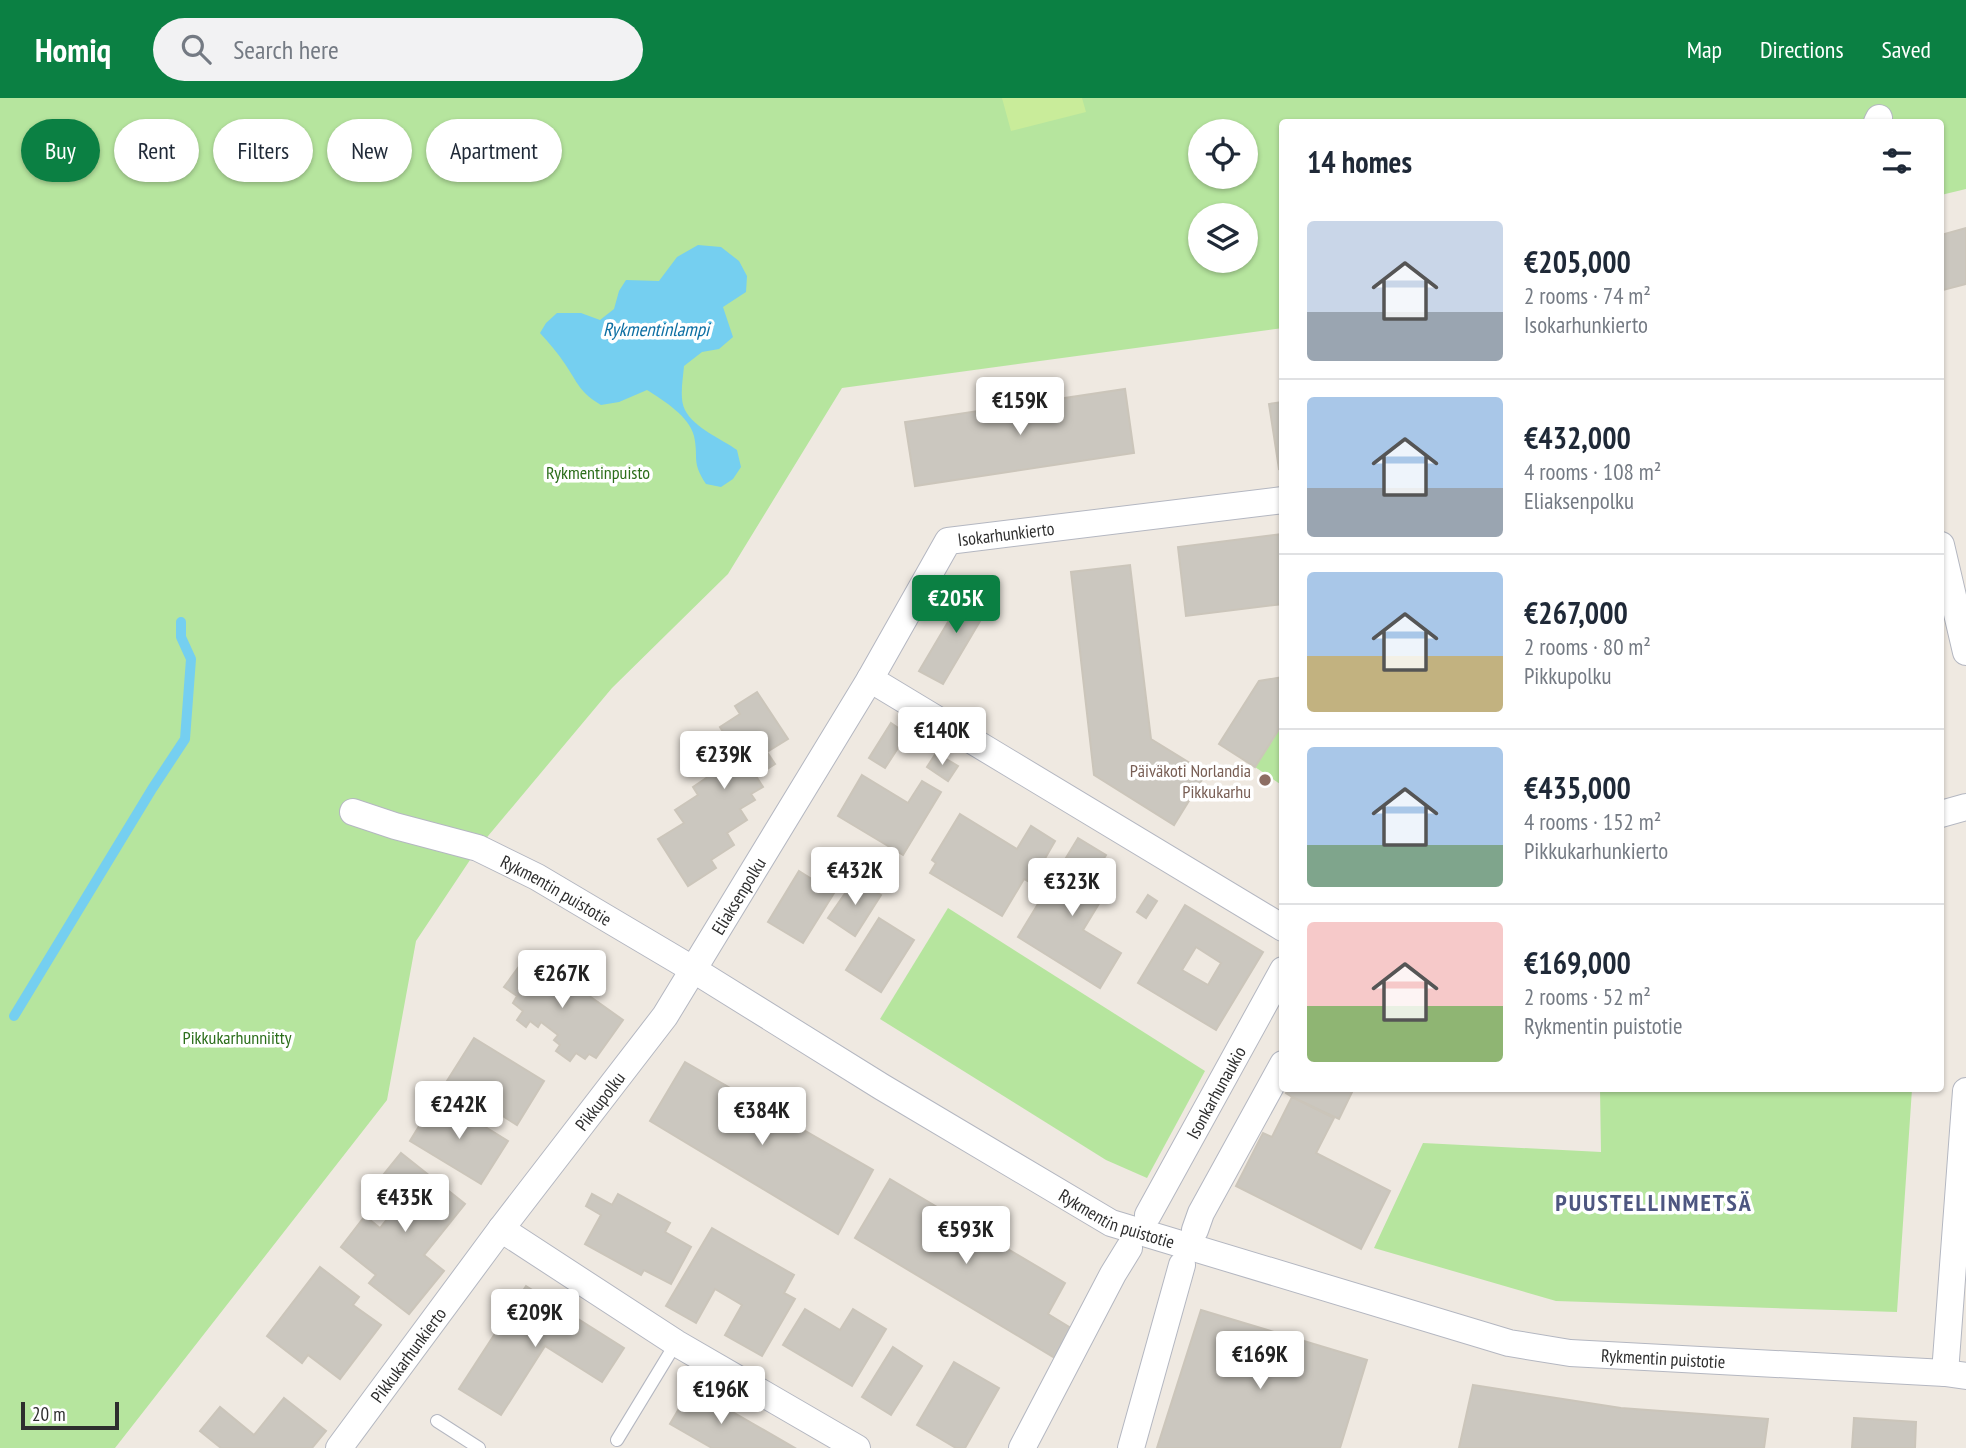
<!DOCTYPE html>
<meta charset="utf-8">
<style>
body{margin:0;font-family:"PT Sans Narrow",sans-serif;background:#f2f2f3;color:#1f2937;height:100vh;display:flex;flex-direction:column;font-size:26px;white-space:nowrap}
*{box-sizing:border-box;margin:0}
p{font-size:23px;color:#747a83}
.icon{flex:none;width:38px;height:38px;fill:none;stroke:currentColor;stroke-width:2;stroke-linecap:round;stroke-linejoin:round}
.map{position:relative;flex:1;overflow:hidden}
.sheet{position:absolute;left:1279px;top:21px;width:665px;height:973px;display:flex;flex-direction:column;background:#fff;border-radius:7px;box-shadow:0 2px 5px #0004}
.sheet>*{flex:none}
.banner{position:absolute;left:21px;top:21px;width:665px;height:63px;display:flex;gap:14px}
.tools{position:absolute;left:1188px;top:21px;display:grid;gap:14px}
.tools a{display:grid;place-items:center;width:70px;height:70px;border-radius:50%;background:#fff;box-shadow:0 2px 5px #0004;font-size:35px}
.scale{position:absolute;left:21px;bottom:18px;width:98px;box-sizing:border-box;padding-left:7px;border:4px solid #2e2e2e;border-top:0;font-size:19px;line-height:24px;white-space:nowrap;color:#2e2e2e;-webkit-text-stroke:5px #fff;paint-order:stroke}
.price{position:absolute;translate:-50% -60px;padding:0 16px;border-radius:7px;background:#fff;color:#222;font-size:23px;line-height:46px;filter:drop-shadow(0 2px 4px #0008)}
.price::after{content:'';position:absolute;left:50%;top:42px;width:21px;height:16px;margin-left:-10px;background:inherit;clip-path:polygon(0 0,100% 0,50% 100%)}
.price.current{background:#0b8043;color:#fff}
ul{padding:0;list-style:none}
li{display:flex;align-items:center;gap:21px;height:175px;padding:0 28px}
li+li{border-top:2px solid #e0e1e3}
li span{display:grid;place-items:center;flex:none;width:196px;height:140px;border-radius:7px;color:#555}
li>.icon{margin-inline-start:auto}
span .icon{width:84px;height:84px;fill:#fffc;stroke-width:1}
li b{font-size:30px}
h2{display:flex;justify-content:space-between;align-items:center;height:84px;padding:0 28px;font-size:30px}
.chip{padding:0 24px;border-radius:32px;background:#fff;box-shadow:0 2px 5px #0004;font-size:24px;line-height:63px}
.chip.current{background:#0b8043;color:#fff}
header{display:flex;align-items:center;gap:42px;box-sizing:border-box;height:98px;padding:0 35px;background:#0b8043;color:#fff}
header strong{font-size:33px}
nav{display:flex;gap:38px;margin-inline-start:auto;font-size:24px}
.search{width:490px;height:63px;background:#f2f2f3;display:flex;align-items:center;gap:18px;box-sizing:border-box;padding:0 24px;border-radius:38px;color:#747a83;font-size:26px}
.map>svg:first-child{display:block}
.green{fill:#b6e59e;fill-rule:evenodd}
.pitch{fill:#c9ec9a}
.water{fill:#75cff0}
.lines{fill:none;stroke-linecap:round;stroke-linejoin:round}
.stream{stroke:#75cff0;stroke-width:10}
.building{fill:#cbc7bf;stroke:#cbc5ba;stroke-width:2;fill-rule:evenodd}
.lane-casing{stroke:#b4b7c1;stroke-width:14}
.street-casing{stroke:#b4b7c1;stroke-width:28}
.lane{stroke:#fff;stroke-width:12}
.street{stroke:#fff;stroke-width:26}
.education-dot{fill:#8d6e63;stroke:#fff;stroke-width:2.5}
.labels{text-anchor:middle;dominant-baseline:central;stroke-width:7;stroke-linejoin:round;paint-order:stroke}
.park-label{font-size:18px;fill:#2c6e1b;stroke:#fff}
.street-label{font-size:18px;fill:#2e2e2e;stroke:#fff}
.education-label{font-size:18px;fill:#785e54;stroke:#fff;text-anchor:end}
.water-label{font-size:19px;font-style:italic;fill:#0d6fa3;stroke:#fff}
.district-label{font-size:24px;font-weight:bold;letter-spacing:2px;fill:#4d5680;stroke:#fff}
</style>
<header>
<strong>Homiq</strong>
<div class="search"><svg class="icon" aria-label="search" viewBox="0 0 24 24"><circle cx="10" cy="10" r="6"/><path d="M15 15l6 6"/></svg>Search here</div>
<nav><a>Map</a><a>Directions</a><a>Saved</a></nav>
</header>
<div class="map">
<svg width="1966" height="1350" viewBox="0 0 1966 1350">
<rect width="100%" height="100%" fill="#efe9e1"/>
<g class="green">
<path d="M0,0H1966V91L1941,97V24H1283V230L842,290L728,476L612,590L478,750L416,843L387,1002L115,1350H0ZM1200,33H1246V79H1200ZM1200,117H1246V163H1200Z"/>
<polygon points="1283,625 1283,688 1255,669"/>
<polygon points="948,810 1205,973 1147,1080 1106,1062 880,921"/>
<polygon points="1600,991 1912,991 1897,1214 1556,1203 1374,1150 1423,1045 1601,1054"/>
</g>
<polygon class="pitch" points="1002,0 1082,0 1086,14 1011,33"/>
<path class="water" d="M698,147L721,149L739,163L747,178L746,194L723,209L733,239L719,251L702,254L684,268C683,281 679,301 685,312C694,330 722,341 737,352L741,369L733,381L721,389L706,386C691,363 699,361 694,338C689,318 664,303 647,292L619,304L601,307C579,294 578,285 565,266C558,255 549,245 540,235L546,225L557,215H581L600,222L614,211L619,193L626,182L659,183L677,159Z"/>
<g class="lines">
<polyline class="stream" points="14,918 152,691 185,641 191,561 181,539 181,524"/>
</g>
<g class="building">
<polygon points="1966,130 1966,186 1943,192 1941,137"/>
<polygon points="1125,291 1134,355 915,388 905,324"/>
<polygon points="1283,304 1283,370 1279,371 1269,306"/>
<polygon points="1283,436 1283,506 1186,518 1178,449"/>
<polygon points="1130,467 1151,641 1206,675 1174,727 1094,677 1071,474"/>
<polygon points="970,487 993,501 943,586 919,573"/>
<polygon points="1283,579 1283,625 1255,669 1219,646 1259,583"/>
<polygon points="757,594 788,641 767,654 775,666 756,678 763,689 751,696 755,702 740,711 747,722 727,735 734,747 711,762 716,770 688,788 658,741 684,725 675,712 698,697 693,689 712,676 704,664 731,647 720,629 740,616 735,608"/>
<polygon points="891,625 907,636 885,670 869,660"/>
<polygon points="936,655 958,668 948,683 927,669"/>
<polygon points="862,677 908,705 922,683 941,694 903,757 838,718"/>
<polygon points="960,716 1017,751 1031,728 1055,743 1031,785 1024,781 1002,818 930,775 936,765 932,762"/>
<polygon points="1078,740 1106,757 1089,784 1106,794 1083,832 1121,855 1100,890 1018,839"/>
<polygon points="799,773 834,795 803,845 768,824"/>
<polygon points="855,781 881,797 855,838 828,820"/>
<polygon points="1148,797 1157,803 1146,820 1137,814"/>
<path d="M1185,807L1263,854L1216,932L1138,885ZM1196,849L1221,865L1208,887L1182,872Z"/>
<polygon points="879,820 914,842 881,894 846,872"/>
<polygon points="529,855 623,922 596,960 589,956 585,961 576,955 570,963 556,953 560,947 554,942 558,937 541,924 538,929 530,923 526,929 517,922 523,913 513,905 517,898 504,889"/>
<polygon points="474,940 544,983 517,1027 447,983"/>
<polygon points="685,964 873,1072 838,1136 650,1023"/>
<polygon points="1288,990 1354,990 1339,1021 1292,999 1286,995"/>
<polygon points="437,999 508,1043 481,1086 410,1043"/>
<polygon points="1292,999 1334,1020 1316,1055 1390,1093 1361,1151 1236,1088 1263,1035 1272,1039"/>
<polygon points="401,1055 465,1106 424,1157 444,1173 409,1216 369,1185 376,1177 341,1149 365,1118 380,1130 399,1106 375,1087"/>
<polygon points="890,1081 1065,1185 1048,1216 1071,1230 1055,1260 855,1140"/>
<polygon points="592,1096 612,1107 618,1096 670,1125 665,1134 691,1149 671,1186 644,1172 641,1177 585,1146 601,1117 586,1108"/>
<polygon points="712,1130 794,1177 784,1195 795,1201 762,1258 725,1237 742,1207 715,1191 696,1225 666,1208"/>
<polygon points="320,1169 359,1199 353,1207 381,1227 340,1281 308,1257 302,1265 267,1238"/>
<polygon points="526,1188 624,1250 602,1284 545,1248 501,1317 459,1291"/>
<polygon points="805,1211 840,1232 853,1211 886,1231 852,1288 783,1247"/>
<polygon points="1201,1212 1367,1262 1340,1350 1157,1350"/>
<polygon points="893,1249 922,1268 891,1317 862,1299"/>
<polygon points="954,1264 999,1290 965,1350 956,1350 917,1327"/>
<polygon points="1473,1287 1621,1310 1768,1321 1764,1350 1459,1350"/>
<polygon points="691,1290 795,1350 712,1350 670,1326"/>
<polygon points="284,1300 326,1333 312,1350 221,1350 200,1333 220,1309 254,1337"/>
<polygon points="1854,1320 1916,1324 1915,1350 1852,1350"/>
</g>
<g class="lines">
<defs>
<g id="lane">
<polyline points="437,1323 479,1350"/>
<polyline points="617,1342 676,1245"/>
</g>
<g id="street">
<polyline points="1877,24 1879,20"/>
<polyline points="1283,402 948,443 870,581 1283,830"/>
<polyline points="1941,447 1966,554"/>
<path id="s1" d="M353,714L395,728L478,750L537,779L694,872L882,989L1111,1125L1509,1245L1570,1255L1945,1275L1966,1278"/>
<polyline points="1941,716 1966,709"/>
<path id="s2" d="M1148,1117L1283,872"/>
<polyline points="501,1131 676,1245 857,1350"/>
<polyline points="1195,1132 1201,1115 1283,966"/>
<polyline points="1945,1275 1966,993"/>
<path id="s3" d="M339,1350L501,1131L665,918L870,581"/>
<polyline points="1022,1350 1113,1176 1129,1150"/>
<polyline points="1131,1350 1182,1167"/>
</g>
</defs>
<use href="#lane" class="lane-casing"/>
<use href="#street" class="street-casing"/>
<use href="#lane" class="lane"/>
<use href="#street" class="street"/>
</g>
<circle class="education-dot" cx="1265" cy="682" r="7"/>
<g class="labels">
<g class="park-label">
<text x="598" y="374">Rykmentinpuisto</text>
<text x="237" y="939">Pikkukarhunniitty</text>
</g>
<g class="street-label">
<text transform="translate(1006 436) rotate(-7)">Isokarhunkierto</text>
<text stroke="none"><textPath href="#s1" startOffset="219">Rykmentin puistotie</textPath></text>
<text stroke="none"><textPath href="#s3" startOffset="682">Eliaksenpolku</textPath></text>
<text stroke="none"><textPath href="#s2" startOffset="140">Isonkarhunaukio</textPath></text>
<text stroke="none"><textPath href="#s3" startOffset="434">Pikkupolku</textPath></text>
<text stroke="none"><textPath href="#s1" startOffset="870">Rykmentin puistotie</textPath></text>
<text stroke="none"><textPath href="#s3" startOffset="116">Pikkukarhunkierto</textPath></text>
<text stroke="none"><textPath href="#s1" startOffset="1437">Rykmentin puistotie</textPath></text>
</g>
<g class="education-label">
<text x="1251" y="672">Päiväkoti Norlandia<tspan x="1251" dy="21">Pikkukarhu</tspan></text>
</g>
<g class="water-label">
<text x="656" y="231">Rykmentinlampi</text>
</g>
<g class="district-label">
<text x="1654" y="1104">PUUSTELLINMETSÄ</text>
</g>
</g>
</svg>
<div class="tools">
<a><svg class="icon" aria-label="locate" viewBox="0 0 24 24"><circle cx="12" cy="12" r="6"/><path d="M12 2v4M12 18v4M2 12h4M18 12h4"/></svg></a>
<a><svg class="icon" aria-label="layers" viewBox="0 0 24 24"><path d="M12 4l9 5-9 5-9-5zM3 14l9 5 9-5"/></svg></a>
</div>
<div class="scale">20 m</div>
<b class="price" style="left:1020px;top:339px">€159K</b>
<b class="price current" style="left:956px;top:537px">€205K</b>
<b class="price" style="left:942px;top:669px">€140K</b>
<b class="price" style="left:724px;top:693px">€239K</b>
<b class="price" style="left:855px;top:809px">€432K</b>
<b class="price" style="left:1072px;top:820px">€323K</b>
<b class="price" style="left:562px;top:912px">€267K</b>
<b class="price" style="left:459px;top:1043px">€242K</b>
<b class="price" style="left:762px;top:1049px">€384K</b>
<b class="price" style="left:405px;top:1136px">€435K</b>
<b class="price" style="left:966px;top:1168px">€593K</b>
<b class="price" style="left:535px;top:1251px">€209K</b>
<b class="price" style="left:1260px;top:1293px">€169K</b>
<b class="price" style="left:721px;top:1328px">€196K</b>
<div class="banner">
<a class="chip current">Buy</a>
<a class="chip">Rent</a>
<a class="chip">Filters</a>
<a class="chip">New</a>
<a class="chip">Apartment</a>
</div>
<section class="sheet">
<h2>14 homes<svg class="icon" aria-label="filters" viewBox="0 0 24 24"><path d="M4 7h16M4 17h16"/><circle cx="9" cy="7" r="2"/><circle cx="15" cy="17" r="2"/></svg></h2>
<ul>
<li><span style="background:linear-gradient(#c9d6e8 65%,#9aa5b1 0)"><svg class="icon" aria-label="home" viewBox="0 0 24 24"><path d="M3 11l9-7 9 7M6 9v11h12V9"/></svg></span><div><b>€205,000</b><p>2 rooms · 74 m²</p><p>Isokarhunkierto</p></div></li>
<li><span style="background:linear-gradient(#a9c7e8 65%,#9aa5b1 0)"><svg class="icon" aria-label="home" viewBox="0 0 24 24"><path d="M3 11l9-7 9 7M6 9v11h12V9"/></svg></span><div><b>€432,000</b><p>4 rooms · 108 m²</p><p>Eliaksenpolku</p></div></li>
<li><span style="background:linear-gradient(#a9c7e8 60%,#c2b280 0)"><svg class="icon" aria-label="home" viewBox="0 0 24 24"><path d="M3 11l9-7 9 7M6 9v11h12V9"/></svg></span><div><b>€267,000</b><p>2 rooms · 80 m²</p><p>Pikkupolku</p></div></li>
<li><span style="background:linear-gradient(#a9c7e8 70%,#7fa58c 0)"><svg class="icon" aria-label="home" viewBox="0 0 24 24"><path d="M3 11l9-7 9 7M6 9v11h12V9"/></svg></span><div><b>€435,000</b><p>4 rooms · 152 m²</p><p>Pikkukarhunkierto</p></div></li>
<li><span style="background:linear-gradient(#f6c9c9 60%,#8fb573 0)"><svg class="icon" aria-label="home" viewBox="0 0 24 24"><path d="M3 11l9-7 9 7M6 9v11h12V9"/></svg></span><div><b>€169,000</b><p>2 rooms · 52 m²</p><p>Rykmentin puistotie</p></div></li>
</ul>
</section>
</div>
